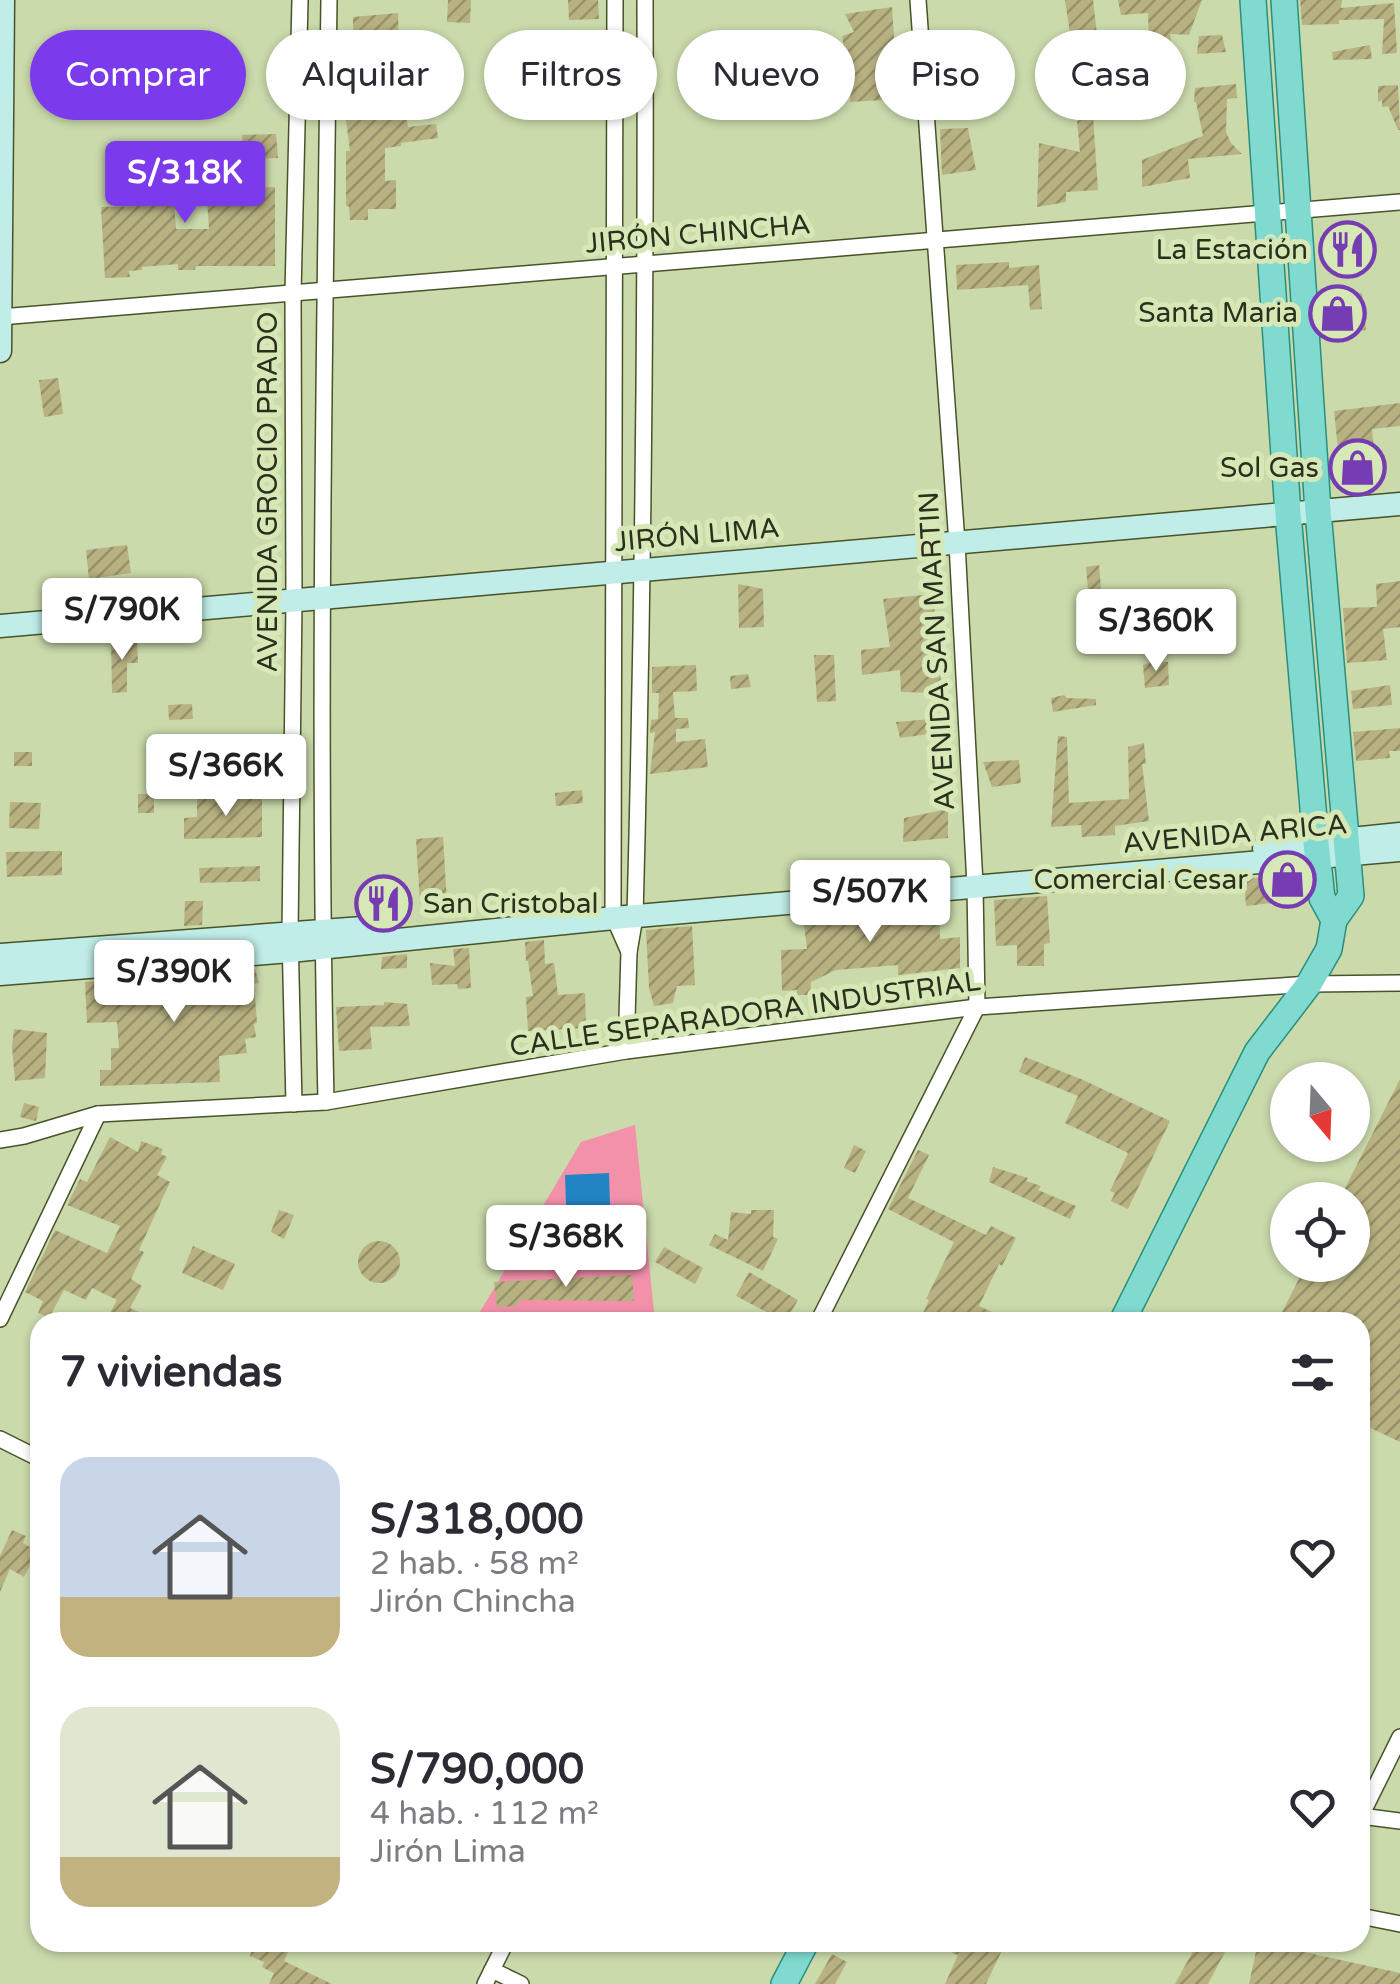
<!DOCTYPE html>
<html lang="es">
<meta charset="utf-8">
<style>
body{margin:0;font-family:"Varela Round",sans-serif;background:#f2f2f3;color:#2b2b33;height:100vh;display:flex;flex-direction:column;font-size:38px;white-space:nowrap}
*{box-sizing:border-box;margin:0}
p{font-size:32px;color:#7c7c81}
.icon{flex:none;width:55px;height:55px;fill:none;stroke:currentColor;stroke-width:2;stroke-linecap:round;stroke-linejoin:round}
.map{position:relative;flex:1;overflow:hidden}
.side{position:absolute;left:30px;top:1312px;width:1340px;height:640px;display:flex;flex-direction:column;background:#fff;border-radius:30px;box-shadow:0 2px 8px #0004}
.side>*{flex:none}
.banner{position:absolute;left:30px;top:30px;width:1340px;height:90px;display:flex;gap:20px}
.needle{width:65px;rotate:161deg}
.fabs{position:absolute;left:1270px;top:1062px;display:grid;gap:20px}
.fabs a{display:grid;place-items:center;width:100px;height:100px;border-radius:50%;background:#fff;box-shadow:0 2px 8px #0004;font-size:50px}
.price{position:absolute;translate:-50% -85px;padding:0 22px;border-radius:10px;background:#fff;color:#222;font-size:32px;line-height:65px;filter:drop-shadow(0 2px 5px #0008)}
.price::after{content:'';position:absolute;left:50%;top:60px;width:30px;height:22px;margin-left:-15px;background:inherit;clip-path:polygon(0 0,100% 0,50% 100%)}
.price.current{background:#7c3aed;color:#fff}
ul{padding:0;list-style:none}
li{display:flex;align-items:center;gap:30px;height:250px;padding:0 30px}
li span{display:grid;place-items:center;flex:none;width:280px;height:200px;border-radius:30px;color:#555}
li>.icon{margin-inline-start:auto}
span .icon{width:120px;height:120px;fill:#fffc;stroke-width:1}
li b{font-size:42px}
h2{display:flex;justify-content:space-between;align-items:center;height:120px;padding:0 30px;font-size:42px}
.chip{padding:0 35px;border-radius:45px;background:#fff;box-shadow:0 2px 8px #0004;font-size:35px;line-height:90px}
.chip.current{background:#7c3aed;color:#fff}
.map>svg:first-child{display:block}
.garden{fill:#f391ab}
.water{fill:#2284c2}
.building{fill:url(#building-hatch)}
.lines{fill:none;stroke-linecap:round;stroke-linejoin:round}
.street-casing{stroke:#475329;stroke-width:18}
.secondary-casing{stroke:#475329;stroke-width:25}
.primary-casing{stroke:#2b8f7d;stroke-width:28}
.street{stroke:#fff;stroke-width:15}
.secondary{stroke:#c0ede8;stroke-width:22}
.primary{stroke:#80dad0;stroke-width:25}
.labels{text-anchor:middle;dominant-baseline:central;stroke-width:10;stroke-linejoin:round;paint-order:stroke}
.street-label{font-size:28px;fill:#2a301d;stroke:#d7e8b7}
.poi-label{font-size:28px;fill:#2a301d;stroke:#d7e8b7;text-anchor:end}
</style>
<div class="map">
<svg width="1400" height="1984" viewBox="0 0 1400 1984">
<defs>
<pattern id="building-hatch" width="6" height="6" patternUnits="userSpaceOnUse" patternTransform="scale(2.5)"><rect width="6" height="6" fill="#b8b282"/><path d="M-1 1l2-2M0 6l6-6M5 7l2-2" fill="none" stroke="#96916a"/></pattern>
</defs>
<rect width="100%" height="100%" fill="#cadaab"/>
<polygon class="garden" points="635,1125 655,1322 474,1322 581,1142"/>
<polygon class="water" points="609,1173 612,1265 568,1267 565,1175"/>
<g class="building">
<polygon points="448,0 471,0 470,23 447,22"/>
<polygon points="568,0 598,0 599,19 569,20"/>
<polygon points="1065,0 1093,0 1100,61 1097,94 1083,93 1084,64 1075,66"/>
<polygon points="1118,0 1202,0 1189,35 1170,34 1172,48 1149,49 1148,13 1121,15"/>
<polygon points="1300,0 1342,0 1341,8 1394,3 1397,53 1382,54 1384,19 1339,20 1339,24 1302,25"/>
<polygon points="892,7 898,99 850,102 851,81 795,86 791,54 836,51 836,45 844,46 842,36 854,32 845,14"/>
<polygon points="398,13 399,52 353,54 353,17"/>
<polygon points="1222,35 1226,52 1197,54 1199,36"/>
<polygon points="988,45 990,60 969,61 965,48"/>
<polygon points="1370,45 1372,59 1333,60 1332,52"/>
<polygon points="443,73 444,90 421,91 420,75"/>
<polygon points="1236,84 1237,98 1227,99 1226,132 1231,143 1242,154 1188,159 1190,178 1142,187 1142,160 1203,136 1196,102 1194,102 1195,88"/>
<polygon points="935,85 950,85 952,105 937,107"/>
<polygon points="1398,85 1400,130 1398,130 1388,106 1382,107 1382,100 1378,102 1378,86"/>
<polygon points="399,105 405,106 408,127 436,124 438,138 401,143 401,146 385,148 385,181 396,180 396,209 368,209 368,220 350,220 349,207 346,205 346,151 350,151 346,120 386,114 385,107"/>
<polygon points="1093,115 1098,190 1066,192 1066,202 1037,207 1039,143 1080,152 1077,121"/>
<polygon points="968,128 976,170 942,175 940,129"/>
<polygon points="276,134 278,158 243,159 242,135"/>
<polygon points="170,146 176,229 209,229 207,200 253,197 253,188 275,187 275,266 196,266 195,270 178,270 178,264 142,267 142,270 129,271 130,277 105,278 101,207 139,206 135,149"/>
<polygon points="1370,231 1372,257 1323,261 1322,242 1330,234"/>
<polygon points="1009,262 1009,268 1039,265 1042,309 1030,310 1028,285 957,290 956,265"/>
<polygon points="1362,293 1366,330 1330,334 1327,296"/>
<polygon points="58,378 63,414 44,417 39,380"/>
<polygon points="1400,403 1400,426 1372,429 1377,482 1351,484 1341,478 1334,411"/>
<polygon points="127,545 131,573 89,579 86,550"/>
<polygon points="1099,565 1102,600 1089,601 1086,567"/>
<polygon points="1400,581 1400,627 1383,629 1387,660 1347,663 1343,608 1377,607 1376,584"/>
<polygon points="738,584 763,589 764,627 739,628"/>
<polygon points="933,594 942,693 901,692 900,670 862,675 861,650 890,647 883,599"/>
<polygon points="111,640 137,640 138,663 127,663 127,692 112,693"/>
<polygon points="814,655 834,655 836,701 817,702"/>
<polygon points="1154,661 1168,662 1169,685 1145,688 1143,665"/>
<polygon points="696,665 697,691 673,692 675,718 688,718 689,728 676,729 676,742 705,739 708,767 650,774 655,732 650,733 651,720 658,719 659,693 652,693 652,667"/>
<polygon points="748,674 751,687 731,689 730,676"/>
<polygon points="1390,685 1392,705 1353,709 1351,691"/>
<polygon points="1064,695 1067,698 1096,699 1096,705 1053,712 1051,698"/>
<polygon points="192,704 193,719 169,720 168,705"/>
<polygon points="943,718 944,732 900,738 896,722"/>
<polygon points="1400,728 1400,751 1389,751 1390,758 1356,761 1353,732"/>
<polygon points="1058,736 1067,737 1069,803 1129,799 1128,747 1144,743 1146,764 1142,764 1149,821 1115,826 1115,835 1082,837 1081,825 1051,827"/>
<rect x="14" y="752" width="18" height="14"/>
<polygon points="1019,760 1021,783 992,787 983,762"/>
<polygon points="582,790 583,803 556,806 555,793"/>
<rect x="138" y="794" width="16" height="19"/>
<polygon points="262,797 262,837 184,839 184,818 197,817 197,799"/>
<polygon points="10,802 41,803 39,829 9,828"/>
<polygon points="948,809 948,838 903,842 904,818"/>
<polygon points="443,837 447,902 420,904 416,839"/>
<polygon points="62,851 62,875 7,877 6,852"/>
<polygon points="260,866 260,881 200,883 199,868"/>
<polygon points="1293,874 1298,878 1300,900 1246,906 1244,879"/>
<polygon points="396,894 397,910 369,912 368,896"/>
<polygon points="1047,896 1050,943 1044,944 1044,966 1017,966 1017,945 996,946 994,900"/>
<polygon points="185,901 203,901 202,925 184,926"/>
<polygon points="939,905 940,939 960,937 960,968 898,975 898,965 836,970 811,982 810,995 797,995 797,990 782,991 781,950 807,949 803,917"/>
<polygon points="692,926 695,985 677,986 673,1003 654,1006 649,988 646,930"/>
<polygon points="544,940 545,964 554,963 558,995 585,993 586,1028 528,1031 526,997 533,996 528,961 526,961 525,942"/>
<polygon points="469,948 471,988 458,989 457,984 432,985 430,963 455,966 453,949"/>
<polygon points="407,954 407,968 381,969 382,957"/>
<polygon points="255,969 259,983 254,984 257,1023 254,1024 256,1037 245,1039 247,1053 219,1056 220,1082 100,1086 100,1070 111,1070 111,1048 119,1048 117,1022 87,1023 85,982"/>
<polygon points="384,1002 407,1004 410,1026 370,1027 372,1049 339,1051 336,1007 384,1005"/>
<polygon points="14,1029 47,1033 45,1078 15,1081 12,1047"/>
<polygon points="1025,1057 1081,1079 1170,1121 1128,1209 1111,1201 1115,1193 1110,1191 1128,1153 1065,1123 1078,1096 1019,1072"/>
<polygon points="1400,1079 1400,1442 1360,1423 1360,1322 1277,1322 1306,1265 1352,1265 1352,1200 1339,1200"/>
<polygon points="24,1103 39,1107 36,1121 20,1117"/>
<polygon points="110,1137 138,1152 141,1141 163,1149 161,1154 167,1157 157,1175 170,1182 139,1250 144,1252 131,1279 142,1286 130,1308 161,1322 131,1322 110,1313 117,1300 92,1288 86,1300 64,1290 49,1318 38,1313 43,1301 25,1292 55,1230 107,1253 120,1226 67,1205 80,1179 87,1182"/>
<polygon points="854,1145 866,1151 855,1173 844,1168"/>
<polygon points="918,1150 929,1155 908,1198 986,1235 991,1226 1016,1238 1002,1266 999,1264 979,1306 1014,1322 919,1322 929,1300 926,1299 954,1242 888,1209"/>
<polygon points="993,1167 1028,1178 1026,1181 1041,1186 1038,1190 1076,1206 1070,1219 989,1182"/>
<polygon points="279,1210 294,1215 284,1239 271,1232"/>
<polygon points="751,1210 774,1210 773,1237 778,1239 763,1271 709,1245 715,1234 728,1240 731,1212 751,1214"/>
<circle cx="379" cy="1262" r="21"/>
<polygon points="193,1246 235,1264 223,1290 182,1273"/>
<polygon points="664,1247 703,1268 695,1284 655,1262"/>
<polygon points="749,1272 798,1300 785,1322 736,1296"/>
<polygon points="632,1275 634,1301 518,1300 518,1306 497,1307 494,1282"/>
<polygon points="12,1530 26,1536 23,1543 37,1551 24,1577 10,1569 0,1592 0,1556"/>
<polygon points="254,1942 261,1942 276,1949 279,1942 293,1942 284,1961 332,1984 269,1984 274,1973 262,1967 264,1962 250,1956"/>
<polygon points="957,1942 1006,1942 986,1984 945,1984 958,1955 952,1953"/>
<polygon points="1198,1942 1213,1942 1226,1950 1208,1984 1175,1984"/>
<polygon points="1258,1942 1400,1973 1400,1984 1249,1984"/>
<polygon points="832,1954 847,1962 835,1984 815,1984"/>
</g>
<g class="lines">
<defs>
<g id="street">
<polyline points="615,0 613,905 614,918 629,952"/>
<polyline points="0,317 1400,202"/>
<path d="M626,1051L629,952L635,917C643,611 646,306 645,0"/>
<path d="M326,1102C318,735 324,367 329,0"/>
<polyline points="294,1104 290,935 294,601 293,293 300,0"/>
<polyline points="0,1140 24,1136 98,1114 326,1102 626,1051 977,1007 1309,984 1400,983"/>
<polyline points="0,1319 98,1114"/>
<polyline points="818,1322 977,1007 975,885 957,543 918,0"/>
<polyline points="0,1439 40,1459"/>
<polyline points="1361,1816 1400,1821"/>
<polyline points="1360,1818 1400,1737"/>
<polyline points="1360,1916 1400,1924"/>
<polyline points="492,1970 521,1984"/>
<polyline points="485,1984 506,1942"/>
</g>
<g id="secondary">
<polyline points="0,351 3,0"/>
<polyline points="0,626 1400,504"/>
<polyline points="1264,848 1400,834"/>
<polyline points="0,955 376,927"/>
<polyline points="0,974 290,951 614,918 1400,850"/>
</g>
<g id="primary">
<polyline points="1253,0 1288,514 1316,843 1322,898 1334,920"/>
<polyline points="1122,1322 1257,1052 1309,984 1329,949 1334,920 1351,896 1318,511 1284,0"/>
<polyline points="784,1984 806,1942"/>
</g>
</defs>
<use href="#street" class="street-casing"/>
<use href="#secondary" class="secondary-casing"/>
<use href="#primary" class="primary-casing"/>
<use href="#street" class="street"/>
<use href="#secondary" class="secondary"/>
<use href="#primary" class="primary"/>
</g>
<defs>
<symbol id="restaurant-ring" viewBox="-11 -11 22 22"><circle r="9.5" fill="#d7e8b7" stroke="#763cb2" stroke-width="1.5"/><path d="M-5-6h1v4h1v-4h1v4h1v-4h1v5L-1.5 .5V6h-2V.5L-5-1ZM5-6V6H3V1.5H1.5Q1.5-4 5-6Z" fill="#763cb2"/></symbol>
<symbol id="shop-ring" viewBox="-11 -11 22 22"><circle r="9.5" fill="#d7e8b7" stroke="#763cb2" stroke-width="1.5"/><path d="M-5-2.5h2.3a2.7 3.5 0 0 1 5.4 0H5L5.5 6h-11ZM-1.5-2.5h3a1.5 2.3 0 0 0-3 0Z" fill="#763cb2"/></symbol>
</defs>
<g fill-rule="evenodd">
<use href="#restaurant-ring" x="1316" y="218" width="63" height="63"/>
<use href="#shop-ring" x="1306" y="282" width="63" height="63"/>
<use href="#shop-ring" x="1326" y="436" width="63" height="63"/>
<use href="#shop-ring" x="1256" y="848" width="63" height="63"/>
<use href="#restaurant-ring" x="352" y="872" width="63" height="63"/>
</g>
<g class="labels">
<g class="street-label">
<text transform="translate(698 234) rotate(-5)">JIRÓN CHINCHA</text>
<text transform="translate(268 492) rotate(-90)">AVENIDA GROCIO PRADO</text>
<text transform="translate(697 535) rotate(-5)">JIRÓN LIMA</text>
<text transform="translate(937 651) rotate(-93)">AVENIDA SAN MARTIN</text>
<text transform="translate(1235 834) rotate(-5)">AVENIDA ARICA</text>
<text transform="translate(745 1014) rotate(-8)">CALLE SEPARADORA INDUSTRIAL</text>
</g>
<g class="poi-label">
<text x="1308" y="250">La Estación</text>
<text x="1298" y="313">Santa Maria</text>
<text x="1319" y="468">Sol Gas</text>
<text x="1248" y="880">Comercial Cesar</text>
<text x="423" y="904" text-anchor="start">San Cristobal</text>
</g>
</g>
</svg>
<div class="fabs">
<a><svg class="needle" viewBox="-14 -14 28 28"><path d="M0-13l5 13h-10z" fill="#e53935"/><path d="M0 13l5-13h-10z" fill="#7c7c81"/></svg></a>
<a><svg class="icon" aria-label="locate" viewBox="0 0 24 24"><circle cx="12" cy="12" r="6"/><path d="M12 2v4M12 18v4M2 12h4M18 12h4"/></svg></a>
</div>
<b class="price current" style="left:185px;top:226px">S/318K</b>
<b class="price" style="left:122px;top:663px">S/790K</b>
<b class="price" style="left:1156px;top:674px">S/360K</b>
<b class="price" style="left:226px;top:819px">S/366K</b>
<b class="price" style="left:870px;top:945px">S/507K</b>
<b class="price" style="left:174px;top:1025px">S/390K</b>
<b class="price" style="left:566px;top:1290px">S/368K</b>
<div class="banner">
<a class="chip current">Comprar</a>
<a class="chip">Alquilar</a>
<a class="chip">Filtros</a>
<a class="chip">Nuevo</a>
<a class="chip">Piso</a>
<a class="chip">Casa</a>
</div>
<section class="side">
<h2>7 viviendas<svg class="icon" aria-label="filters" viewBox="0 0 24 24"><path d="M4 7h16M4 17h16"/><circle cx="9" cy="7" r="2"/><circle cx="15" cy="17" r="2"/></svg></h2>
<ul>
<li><span style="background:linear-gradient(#c9d6e8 70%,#c2b280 0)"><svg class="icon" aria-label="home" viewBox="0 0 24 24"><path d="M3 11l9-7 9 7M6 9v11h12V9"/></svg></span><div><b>S/318,000</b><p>2 hab. · 58 m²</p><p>Jirón Chincha</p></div><svg class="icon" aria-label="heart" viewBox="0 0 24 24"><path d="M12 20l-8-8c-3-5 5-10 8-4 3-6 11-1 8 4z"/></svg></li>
<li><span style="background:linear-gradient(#dfe7d0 75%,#c2b280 0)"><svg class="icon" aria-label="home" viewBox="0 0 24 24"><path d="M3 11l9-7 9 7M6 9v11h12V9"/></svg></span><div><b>S/790,000</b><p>4 hab. · 112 m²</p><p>Jirón Lima</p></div><svg class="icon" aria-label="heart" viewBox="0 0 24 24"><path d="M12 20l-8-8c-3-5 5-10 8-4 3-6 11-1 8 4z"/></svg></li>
</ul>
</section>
</div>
